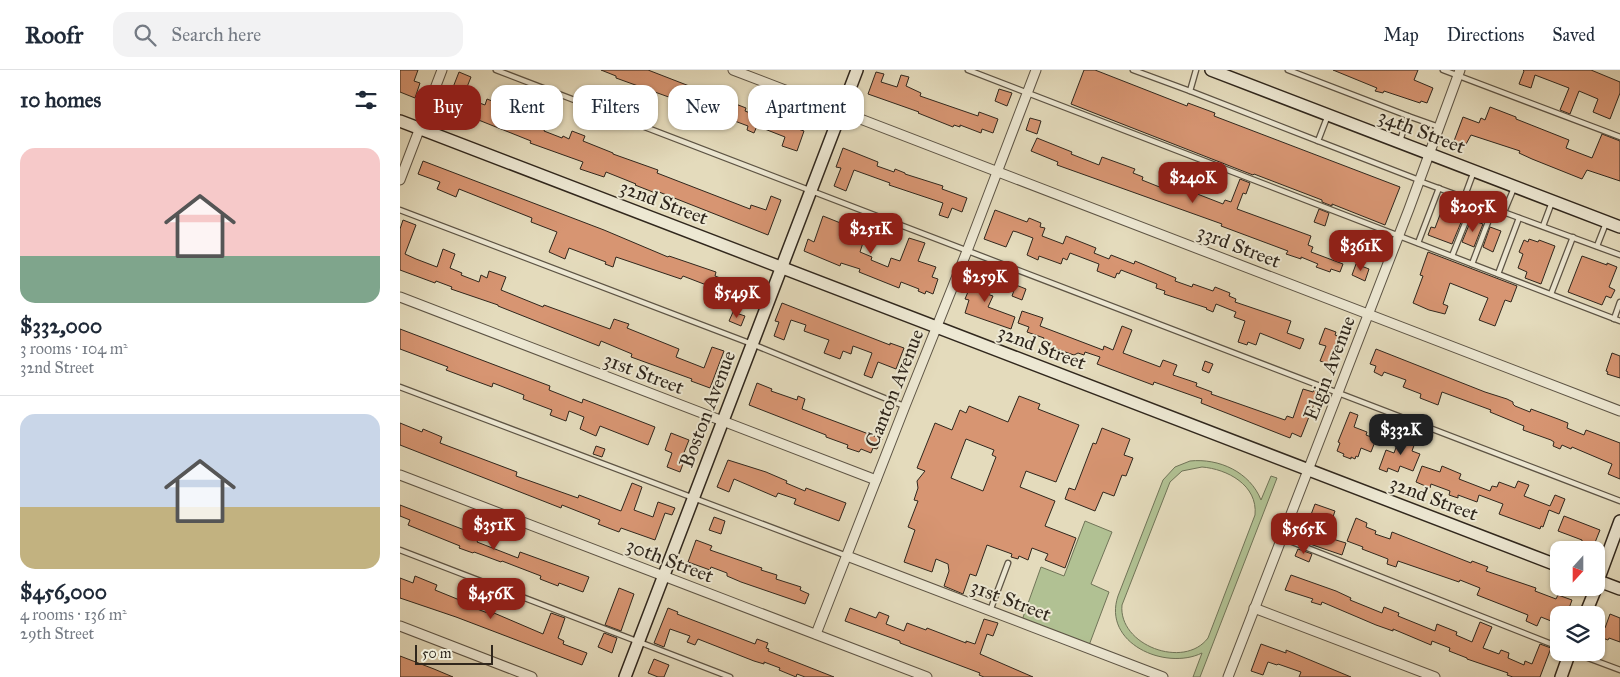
<!DOCTYPE html>
<meta charset="utf-8">
<style>
body{margin:0;font-family:"IM FELL Great Primer",serif;background:#f2f2f3;color:#1f2937;height:100vh;display:flex;flex-direction:column;font-size:19px;white-space:nowrap}
*{box-sizing:border-box;margin:0}
p{font-size:16px;color:#747a83}
.icon{flex:none;width:28px;height:28px;fill:none;stroke:currentColor;stroke-width:2;stroke-linecap:round;stroke-linejoin:round}
.map{position:relative;flex:1;overflow:hidden}
.sheet{display:flex;flex-direction:column;background:#fff;width:400px}
.sheet>*{flex:none}
.banner{position:absolute;left:15px;top:15px;width:475px;height:45px;display:flex;gap:10px}
.needle{width:32px;rotate:201deg}
.buttons{position:absolute;left:1150px;top:471px;display:grid;gap:10px}
.buttons a{display:grid;place-items:center;width:55px;height:55px;border-radius:10px;background:#fff;box-shadow:0 1px 4px #0004;font-size:25px}
.scale{position:absolute;left:15px;bottom:12px;width:78px;box-sizing:border-box;padding-left:5px;border:2px solid #30271d;border-top:0;font-size:14px;line-height:18px;white-space:nowrap;color:#30271d;-webkit-text-stroke:4px #ede8d3;paint-order:stroke}
.price{position:absolute;translate:-50% -42px;padding:0 11px;border-radius:10px;background:#8f2418;color:#fff;font-size:16px;line-height:32px;filter:drop-shadow(0 1px 2px #0008)}
.price::after{content:'';position:absolute;left:50%;top:30px;width:15px;height:11px;margin-left:-8px;background:inherit;clip-path:polygon(0 0,100% 0,50% 100%)}
.price.current{background:#222;color:#fff}
ul{padding:0;list-style:none}
li{display:grid;align-content:center;gap:10px;height:265px;padding:0 20px}
li+li{border-top:1px solid #e0e1e3}
li span{display:grid;place-items:center;height:155px;border-radius:15px;color:#555}
li>.icon{margin-inline-start:auto}
span .icon{width:90px;height:90px;fill:#fffc;stroke-width:1}
li b{font-size:21px}
h2{display:flex;justify-content:space-between;align-items:center;height:60px;padding:0 20px;font-size:21px}
.chip{padding:0 18px;border-radius:15px;background:#fff;box-shadow:0 1px 4px #0004;font-size:18px;line-height:45px}
.chip.current{background:#8f2418;color:#fff}
header{display:flex;align-items:center;gap:30px;box-sizing:border-box;height:70px;padding:0 25px;background:#fff;border-bottom:1px solid #e0e1e3}
header strong{font-size:24px}
nav{display:flex;gap:28px;margin-inline-start:auto;font-size:18px}
.search{width:350px;height:45px;background:#f2f2f3;display:flex;align-items:center;gap:12px;box-sizing:border-box;padding:0 18px;border-radius:15px;color:#747a83;font-size:19px}
main{display:flex;flex:1;min-height:0}
.map>svg:first-child{display:block}
.pitch{fill:#b1c193;stroke:#707458;fill-rule:evenodd}
.building{fill:#d79572;stroke:#30271d;fill-rule:evenodd}
.lines{fill:none;stroke-linecap:round;stroke-linejoin:round}
.lane-casing{stroke:#5d5445;stroke-width:7}
.street-casing{stroke:#5d5445;stroke-width:11}
.secondary-casing{stroke:#30271d;stroke-width:14}
.lane{stroke:#ede8d3;stroke-width:4.5}
.street{stroke:#ede8d3;stroke-width:9}
.secondary{stroke:#ede8d3;stroke-width:11}
.labels{text-anchor:middle;dominant-baseline:central;stroke-width:4;stroke-linejoin:round;paint-order:stroke}
.street-label{font-size:20px;fill:#30271d;stroke:#ede8d3}
</style>
<header>
<strong>Roofr</strong>
<div class="search"><svg class="icon" aria-label="search" viewBox="0 0 24 24"><circle cx="10" cy="10" r="6"/><path d="M15 15l6 6"/></svg>Search here</div>
<nav><a>Map</a><a>Directions</a><a>Saved</a></nav>
</header>
<main>
<section class="sheet">
<h2>10 homes<svg class="icon" aria-label="filters" viewBox="0 0 24 24"><path d="M4 7h16M4 17h16"/><circle cx="9" cy="7" r="2"/><circle cx="15" cy="17" r="2"/></svg></h2>
<ul>
<li><span style="background:linear-gradient(#f6c9c9 70%,#7fa58c 0)"><svg class="icon" aria-label="home" viewBox="0 0 24 24"><path d="M3 11l9-7 9 7M6 9v11h12V9"/></svg></span><div><b>$332,000</b><p>3 rooms · 104 m²</p><p>32nd Street</p></div></li>
<li><span style="background:linear-gradient(#c9d6e8 60%,#c2b280 0)"><svg class="icon" aria-label="home" viewBox="0 0 24 24"><path d="M3 11l9-7 9 7M6 9v11h12V9"/></svg></span><div><b>$456,000</b><p>4 rooms · 136 m²</p><p>29th Street</p></div></li>
</ul>
</section>
<div class="map">
<svg width="1220" height="607" viewBox="0 0 1220 607">
<rect width="100%" height="100%" fill="#e4dbbc"/>
<filter id="stains"><feTurbulence type="fractalNoise" baseFrequency=".004" numOctaves="4"/><feColorMatrix values="0 0 0 0 .2 0 0 0 0 .09 0 0 0 0 .02 0 0 0 .5 -.17"/></filter>
<radialGradient id="worn" r=".72"><stop offset=".6" stop-color="#630" stop-opacity="0"/><stop offset="1" stop-color="#630" stop-opacity=".3"/></radialGradient>
<g class="pitch">
<path d="M790,391C819,388 850,402 861,430L871,406L877,408L800,607H793L802,583C765,601 702,573 718,526L763,410L775,397ZM802,397C827,399 858,415 855,445L808,568C784,600 718,575 722,535L770,412L782,401Z"/>
<polygon points="685,451 712,462 691,514 709,522 688,578 621,553 641,497 664,506"/>
</g>
<g class="building">
<polygon points="0,0 18,0 14,11 20,13 15,28 0,22"/>
<polygon points="201,0 248,0 346,38 345,41 389,58 389,56 404,61 397,81 382,76 385,67 357,56 354,63 347,60 348,56 292,35 289,43 274,37 277,30 216,8 216,6"/>
<polygon points="684,0 695,0 787,36 788,33 815,43 814,46 1000,117 985,155 932,134 932,136 922,132 922,130 854,104 853,105 671,34"/>
<polygon points="933,0 1018,0 1014,10 1033,18 1027,33 1021,31 1020,33 984,21 983,23 975,21 977,18"/>
<polygon points="1123,0 1191,0 1220,12 1220,23 1210,49 1193,42 1198,29 1179,21 1170,44 1160,40 1169,18 1135,5 1131,18 1119,14 1124,1"/>
<polygon points="59,2 71,7 63,27 85,35 87,29 105,36 102,45 126,54 128,50 137,54 139,49 147,52 144,61 162,68 163,66 169,69 172,61 185,66 183,71 213,83 213,84 258,100 257,103 350,139 351,135 366,140 371,126 381,130 368,165 259,122 258,124 235,115 236,114 206,102 204,107 180,99 183,92 130,73 131,71 71,47 69,51 49,43 55,26 50,25"/>
<polygon points="476,2 484,4 481,12 497,17 501,5 509,7 506,16 521,23 520,26 578,46 579,42 598,49 593,63 582,59 581,63 560,55 560,57 554,55 553,57 518,43 519,42 468,24"/>
<polygon points="599,19 612,23 607,36 595,31"/>
<polygon points="1090,37 1116,47 1116,49 1169,70 1166,78 1192,88 1202,64 1220,71 1220,111 1187,100 1182,109 1132,89 1119,83 1120,81 1071,65 1065,76 1054,71 1063,47 1079,53 1081,48 1085,50"/>
<polygon points="630,48 641,51 637,64 626,60"/>
<polygon points="637,68 672,82 671,84 699,95 702,87 735,99 733,103 743,107 742,110 762,118 763,116 780,123 782,118 823,134 825,130 831,132 840,109 850,113 846,124 843,123 837,139 911,166 908,175 913,177 911,182 943,194 940,202 931,199 930,202 916,197 918,194 901,187 901,189 886,184 888,181 821,156 822,154 657,95 658,92 631,81"/>
<polygon points="443,78 478,92 477,96 494,102 495,99 505,103 505,104 543,116 542,119 567,128 562,142 552,138 548,148 539,145 543,133 489,115 490,113 454,100 446,121 434,116 441,98 436,97"/>
<polygon points="23,91 204,160 268,187 269,186 316,202 315,206 346,218 340,233 320,226 322,221 283,206 281,209 216,187 213,197 205,194 206,192 169,178 165,189 149,182 157,162 131,152 132,148 59,119 56,127 37,119 40,112 18,104"/>
<polygon points="919,139 929,143 925,156 914,152"/>
<polygon points="595,140 627,152 629,148 641,153 640,157 645,158 642,166 663,174 666,166 696,178 694,183 709,189 711,185 734,194 735,191 776,208 775,211 792,217 793,214 813,221 815,217 830,223 829,226 836,229 835,232 891,251 887,263 904,269 900,279 860,263 856,275 848,272 847,275 838,272 845,251 834,247 836,242 816,234 813,242 806,239 807,238 764,224 765,221 756,218 757,214 721,200 719,204 717,203 715,208 697,201 699,194 670,183 667,190 663,188 661,194 639,186 638,190 627,185 633,168 617,162 613,161 606,177 584,169"/>
<polygon points="1041,142 1062,150 1052,174 1028,165 1031,157 1035,158"/>
<polygon points="446,145 469,154 460,182 472,187 471,190 488,197 491,188 500,191 509,168 525,173 518,191 536,197 532,207 538,209 533,224 526,221 525,224 518,221 519,219 501,212 499,218 459,202 460,199 441,193 440,196 404,181 408,169 414,172 423,146 443,154"/>
<polygon points="3,150 16,155 5,184 16,189 37,197 43,179 55,184 50,198 62,203 61,205 79,212 81,205 87,208 89,201 106,207 101,220 143,237 144,235 210,259 214,249 229,254 227,258 279,279 276,287 304,298 312,277 324,281 310,318 291,311 292,309 231,287 232,284 201,271 199,276 98,236 98,235 51,219 52,217 36,211 35,213 0,200 0,159"/>
<polygon points="1071,150 1083,154 1074,177 1062,172"/>
<polygon points="1090,157 1101,161 1093,182 1083,177"/>
<polygon points="1129,169 1138,172 1139,170 1155,176 1141,214 1125,208 1127,202 1118,198 1123,184 1119,182 1124,170 1128,172"/>
<polygon points="1028,182 1117,216 1111,232 1105,230 1095,256 1079,250 1088,228 1050,213 1043,234 1048,236 1045,244 1029,240 1013,233 1023,206 1020,205"/>
<polygon points="1182,186 1207,195 1207,193 1217,197 1209,217 1215,220 1211,228 1206,226 1202,235 1168,222"/>
<polygon points="956,194 969,199 965,211 952,205"/>
<polygon points="580,196 587,199 585,205 589,207 584,223 593,226 588,237 615,247 611,259 565,243 569,230 565,229 570,217 572,217"/>
<polygon points="616,215 626,219 622,230 612,226"/>
<polygon points="382,233 490,275 490,273 504,278 496,299 478,292 472,308 464,305 472,283 453,276 451,284 443,281 440,289 424,283 429,270 404,261 406,255 391,250 384,270 374,266 379,252 375,251"/>
<polygon points="622,241 643,248 640,256 703,280 704,276 713,280 722,256 732,260 723,283 760,297 763,290 777,295 773,305 797,313 796,316 812,322 811,324 885,350 887,346 893,348 903,319 913,322 914,320 922,323 919,331 916,329 901,367 892,363 890,368 801,333 802,329 754,312 753,315 697,294 700,287 685,282 684,285 678,283 674,285 642,274 644,268 627,262 629,257 618,253"/>
<polygon points="333,242 345,246 341,256 329,251"/>
<polygon points="925,258 936,262 935,265 940,267 929,294 920,291 926,276 919,274"/>
<polygon points="0,259 150,316 149,320 182,333 183,329 255,357 248,375 200,356 196,366 180,359 184,347 169,341 166,351 150,345 152,340 123,329 124,325 93,313 92,317 62,306 46,300 48,297 0,279"/>
<polygon points="976,279 1085,322 1107,329 1113,332 1113,334 1115,336 1130,342 1131,339 1158,349 1168,353 1167,358 1184,365 1186,360 1220,373 1220,409 1208,404 1212,394 1172,377 1171,379 1162,375 1160,379 1153,376 1154,372 1151,370 1123,360 1124,356 1090,342 1091,340 1042,322 1038,335 1020,328 1021,324 1003,317 1006,310 984,302 982,306 974,302 976,296 970,294"/>
<polygon points="1212,283 1220,286 1220,308 1207,304 1208,302 1206,301"/>
<polygon points="805,291 813,294 809,303 802,300"/>
<polygon points="357,313 372,319 371,321 397,330 398,326 405,329 402,339 482,369 477,379 473,378 471,383 461,379 459,382 447,378 448,375 426,367 426,365 349,335"/>
<path d="M619,326L640,334L638,339L679,355L656,412L626,401L620,417L655,431L645,456L676,468L665,498L645,490L648,484L632,478L628,490L619,486L618,489L611,487L612,484L587,475L576,506L570,504L563,524L544,516L549,501L548,494L536,489L532,502L504,492L515,460L508,457L518,431L514,430L518,418L517,411L525,401L517,398L535,353L552,360L560,340L566,343L569,336L608,352ZM566,369L594,380L592,385L596,387L583,421L551,408Z"/>
<polygon points="950,342 958,345 954,357 967,362 966,365 976,369 971,382 961,378 958,387 956,386 955,389 951,387 951,389 943,386 944,384 937,381 940,373 938,372"/>
<polygon points="0,353 22,362 23,359 42,367 40,373 117,402 116,406 178,428 179,425 221,441 232,413 242,417 234,440 253,447 258,432 275,438 272,445 265,443 255,470 221,458 219,462 198,454 200,450 162,435 161,438 0,375"/>
<polygon points="702,358 730,369 724,385 733,388 726,406 722,405 714,426 703,422 695,441 665,429 669,418 675,420 693,373 696,374"/>
<polygon points="271,363 289,370 281,390 284,391 280,402 267,397 272,383 265,380"/>
<polygon points="1001,364 1016,370 1012,381 1020,384 1013,401 1000,396 998,402 988,398 987,402 979,399 986,380 994,383"/>
<polygon points="196,376 205,379 202,387 193,384"/>
<polygon points="328,390 366,402 387,411 386,413 405,421 406,418 446,433 439,451 394,434 396,429 378,423 376,427 334,409 329,422 317,417"/>
<polygon points="1022,396 1040,402 1042,396 1061,404 1059,409 1090,421 1092,416 1097,417 1099,412 1115,418 1118,411 1129,415 1124,426 1150,436 1155,425 1165,429 1159,444 1149,440 1143,457 1141,456 1140,459 1099,444 1103,434 1079,425 1077,432 1058,425 1058,428 1049,425 1050,421 1031,414 1030,418 1016,412"/>
<polygon points="915,434 935,441 926,467 946,473 942,485 901,471"/>
<polygon points="0,435 80,466 77,472 118,488 120,482 189,507 183,522 159,513 158,516 140,509 141,506 102,491 101,492 74,482 73,483 59,478 60,476 8,455 10,450 0,446"/>
<polygon points="1164,446 1200,460 1192,480 1182,476 1182,470 1158,461"/>
<polygon points="314,447 325,451 321,464 309,460"/>
<polygon points="956,448 967,453 966,457 976,461 975,464 990,469 992,462 1071,493 1072,491 1088,497 1086,501 1136,518 1135,521 1156,529 1158,525 1172,530 1168,541 1165,540 1163,545 1159,545 1159,551 1152,549 1151,551 1141,547 1137,556 1126,551 1128,545 1077,525 1080,518 1060,510 1059,512 998,491 996,497 987,494 988,489 962,479 963,477 947,471"/>
<polygon points="296,470 312,476 310,480 362,498 361,500 377,505 376,509 401,517 400,520 409,524 405,534 341,512 327,506 327,503 311,497 310,500 288,492"/>
<polygon points="898,479 912,484 909,492 895,486"/>
<polygon points="891,505 936,521 951,528 950,530 982,543 984,537 999,543 998,546 1035,561 1037,554 1057,562 1056,565 1072,572 1080,552 1092,557 1083,578 1099,584 1101,580 1109,583 1108,588 1124,595 1125,591 1132,594 1140,574 1151,578 1140,607 1113,607 1107,605 1108,603 1067,589 1067,588 1049,581 1050,578 1032,571 1031,575 993,559 993,561 976,555 922,532 921,535 911,532 913,529 885,520"/>
<polygon points="15,506 37,515 35,520 62,531 61,533 93,545 94,543 143,564 151,543 165,548 158,568 164,571 163,574 187,583 182,595 56,547 0,528 0,508 13,513"/>
<polygon points="219,518 234,524 221,561 205,555"/>
<polygon points="268,538 278,542 277,544 355,574 357,569 368,573 366,578 369,579 368,581 434,607 405,607 397,604 396,607 379,600 380,598 364,592 364,594 354,591 298,569 295,575 287,572 290,566 270,559 264,577 254,573"/>
<polygon points="450,538 476,548 479,542 489,546 486,554 504,561 507,553 526,560 527,558 566,573 566,571 575,574 584,549 598,553 593,566 587,564 580,584 633,607 584,607 579,605 580,603 500,573 500,571 445,551"/>
<polygon points="1210,544 1220,548 1220,572 1209,568 1208,570 1200,567 1203,558 1205,558"/>
<polygon points="204,563 217,568 212,583 198,577"/>
<polygon points="861,574 886,583 886,580 951,607 899,607 901,602 878,594 877,595 868,592 863,605 851,601"/>
<polygon points="0,586 34,599 53,607 0,607"/>
<polygon points="254,589 269,595 264,607 258,607 248,603"/>
</g>
<g class="lines">
<defs>
<g id="lane">
<polyline points="96,0 1220,431"/>
<polyline points="568,0 1220,251"/>
<polyline points="733,0 790,21"/>
<polyline points="796,0 790,21 918,71"/>
<polyline points="888,0 1008,46 1000,71"/>
<polyline points="1043,0 1220,67"/>
<polyline points="928,45 918,71 1019,110"/>
<polyline points="1008,46 1039,57"/>
<polyline points="1019,111 1220,185"/>
<polyline points="1064,128 1074,101"/>
<polyline points="0,140 352,274 504,336"/>
<polyline points="1104,142 1114,118"/>
<polyline points="1143,156 1152,132"/>
<polyline points="1018,173 1039,118"/>
<polyline points="1197,176 1206,153"/>
<polyline points="1052,186 1074,131"/>
<polyline points="1072,194 1093,139"/>
<polyline points="1098,204 1119,148"/>
<polyline points="1151,224 1173,167"/>
<polyline points="1214,249 1220,232"/>
<polyline points="0,317 447,486"/>
<polyline points="882,468 1159,577"/>
<polyline points="0,480 330,607"/>
<polyline points="590,541 608,493"/>
<polyline points="1172,582 1220,600"/>
</g>
<g id="street">
<polyline points="333,0 1220,341"/>
<polyline points="0,110 42,0"/>
<polyline points="0,227 476,410"/>
<polyline points="0,405 527,607"/>
<polyline points="447,486 763,607"/>
<polyline points="854,538 1035,607"/>
<polyline points="0,556 132,607"/>
<polyline points="416,564 505,336 567,181 636,0"/>
<polyline points="828,607 1009,139 1060,0"/>
</g>
<g id="secondary">
<polyline points="811,0 1220,157"/>
<polyline points="0,51 1159,496"/>
<polyline points="1196,510 1220,519"/>
<polyline points="1196,516 1220,451"/>
<polyline points="1185,545 1196,518"/>
<polyline points="225,607 457,0"/>
<polyline points="1161,607 1170,582"/>
</g>
</defs>
<use href="#lane" class="lane-casing"/>
<use href="#street" class="street-casing"/>
<use href="#secondary" class="secondary-casing"/>
<use href="#lane" class="lane"/>
<use href="#street" class="street"/>
<use href="#secondary" class="secondary"/>
</g>
<g class="labels">
<g class="street-label">
<text transform="translate(1022 61) rotate(21)">34th Street</text>
<text transform="translate(264 132) rotate(21)">32nd Street</text>
<text transform="translate(839 176) rotate(21)">33rd Street</text>
<text transform="translate(642 277) rotate(21)">32nd Street</text>
<text transform="translate(929 298) rotate(-69)">Elgin Avenue</text>
<text transform="translate(244 303) rotate(21)">31st Street</text>
<text transform="translate(494 318) rotate(-68)">Canton Avenue</text>
<text transform="translate(307 339) rotate(-69)">Boston Avenue</text>
<text transform="translate(1034 428) rotate(21)">32nd Street</text>
<text transform="translate(270 490) rotate(21)">30th Street</text>
<text transform="translate(611 530) rotate(21)">31st Street</text>
</g>
</g>
<rect width="100%" height="100%" filter="url(#stains)"/>
<rect width="100%" height="100%" fill="url(#worn)"/>
</svg>
<div class="buttons">
<a><svg class="needle" viewBox="-14 -14 28 28"><path d="M0-13l5 13h-10z" fill="#e53935"/><path d="M0 13l5-13h-10z" fill="#747a83"/></svg></a>
<a><svg class="icon" aria-label="layers" viewBox="0 0 24 24"><path d="M12 4l9 5-9 5-9-5zM3 14l9 5 9-5"/></svg></a>
</div>
<div class="scale">50 m</div>
<b class="price" style="left:793px;top:134px">$240K</b>
<b class="price" style="left:1073px;top:163px">$205K</b>
<b class="price" style="left:471px;top:185px">$251K</b>
<b class="price" style="left:961px;top:202px">$361K</b>
<b class="price" style="left:585px;top:233px">$259K</b>
<b class="price" style="left:337px;top:249px">$549K</b>
<b class="price current" style="left:1001px;top:386px">$332K</b>
<b class="price" style="left:94px;top:481px">$351K</b>
<b class="price" style="left:904px;top:485px">$565K</b>
<b class="price" style="left:91px;top:550px">$456K</b>
<div class="banner">
<a class="chip current">Buy</a>
<a class="chip">Rent</a>
<a class="chip">Filters</a>
<a class="chip">New</a>
<a class="chip">Apartment</a>
</div>
</div>
</main>
